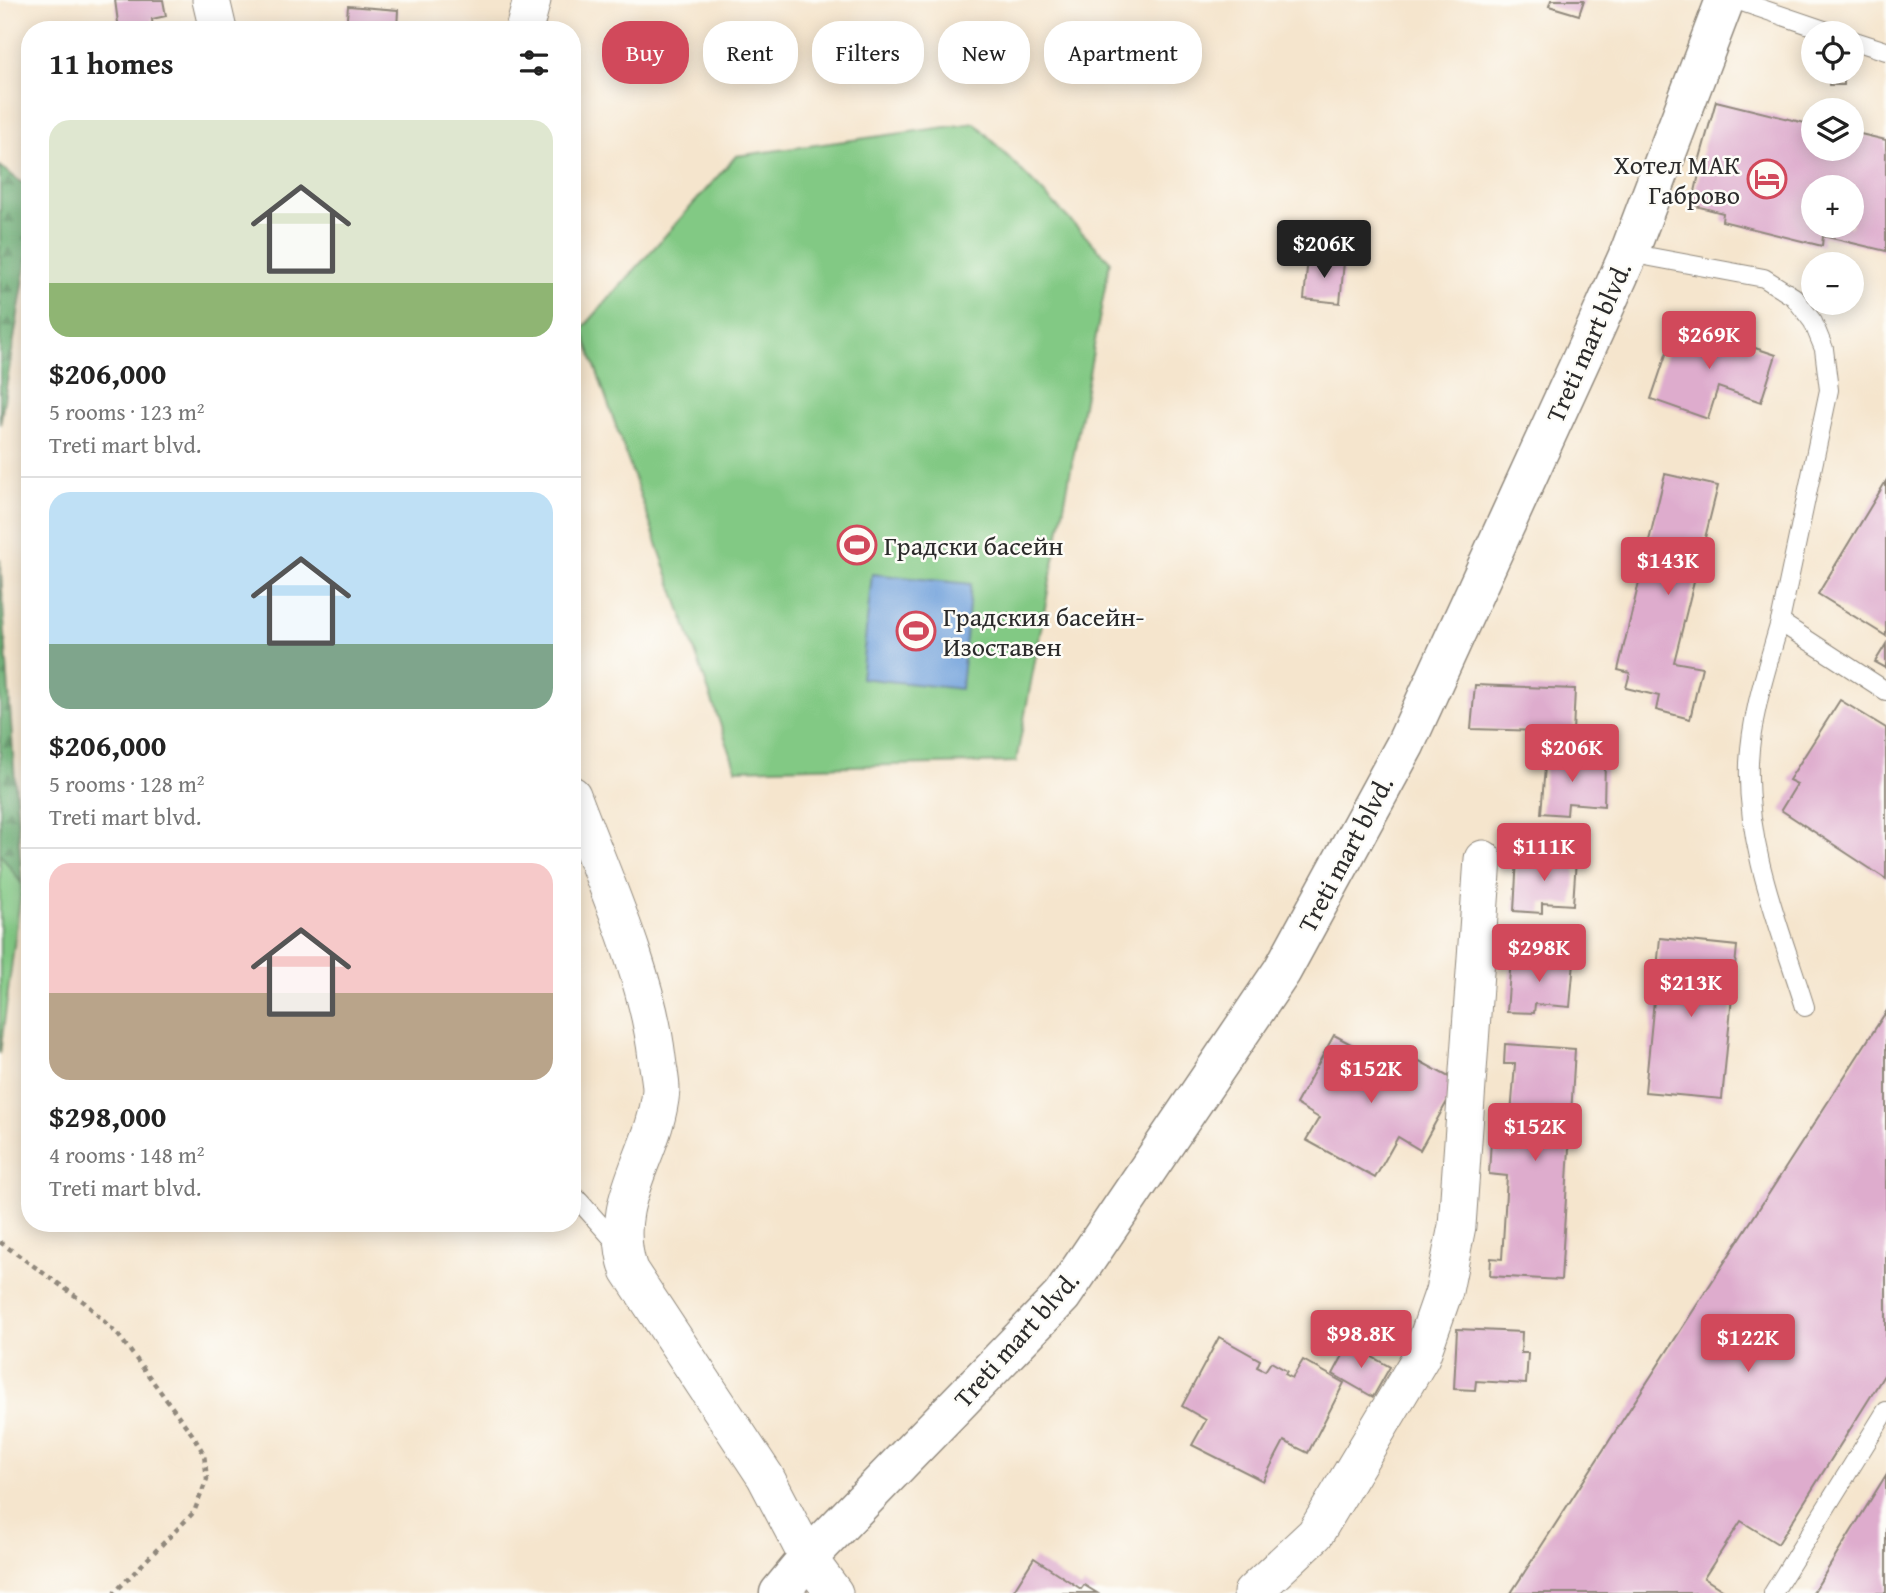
<!DOCTYPE html>
<meta charset="utf-8">
<style>
body{margin:0;font-family:"Gentium Book Plus",serif;background:#f6f6f6;color:#222;height:100vh;display:flex;flex-direction:column;font-size:26px;white-space:nowrap}
*{box-sizing:border-box;margin:0}
p{font-size:23px;color:#767676}
.icon{flex:none;width:38px;height:38px;fill:none;stroke:currentColor;stroke-width:2;stroke-linecap:round;stroke-linejoin:round}
.map{position:relative;flex:1;overflow:hidden}
.drawer{position:absolute;left:21px;top:21px;width:560px;height:1211px;display:flex;flex-direction:column;background:#fff;border-radius:28px;box-shadow:0 4px 18px #0003}
.drawer>*{flex:none}
.guide{position:absolute;left:602px;top:21px;width:665px;height:63px;display:flex;gap:14px}
.buttons{position:absolute;left:1801px;top:21px;display:grid;gap:14px}
.buttons a{display:grid;place-items:center;width:63px;height:63px;border-radius:50%;background:#fff;box-shadow:0 4px 18px #0003;font-size:35px}
.price{position:absolute;translate:-50% -60px;padding:0 16px;border-radius:7px;background:#d1495b;color:#fff;font-size:23px;line-height:46px;filter:drop-shadow(0 2px 4px #0008)}
.price::after{content:'';position:absolute;left:50%;top:42px;width:21px;height:16px;margin-left:-10px;background:inherit;clip-path:polygon(0 0,100% 0,50% 100%)}
.price.on{background:#222;color:#fff}
ul{padding:0;list-style:none}
li{display:grid;align-content:center;gap:14px;height:371px;padding:0 28px}
li+li{border-top:2px solid #e0e0e0}
li span{display:grid;place-items:center;height:217px;border-radius:21px;color:#555}
li>.icon{margin-inline-start:auto}
span .icon{width:126px;height:126px;fill:#fffc;stroke-width:1}
li b{font-size:30px}
h2{display:flex;justify-content:space-between;align-items:center;height:84px;padding:0 28px;font-size:30px}
.pill{padding:0 24px;border-radius:28px;background:#fff;box-shadow:0 4px 18px #0003;font-size:24px;line-height:63px}
.pill.on{background:#d1495b;color:#fff}
.map>svg:first-child{display:block}
.green{fill:#82c984;stroke:#567a58;stroke-width:2}
.forest{fill:url(#forest-firs);stroke:#4a6c4e;stroke-width:2}
.water{fill:#71a1db;stroke:#4e6683;stroke-width:2}
.building{fill:#deaccd;fill-rule:evenodd}
.lines{fill:none;stroke-linecap:round;stroke-linejoin:round}
.service-casing{stroke:#90887c;stroke-width:20}
.minor-casing{stroke:#90887c;stroke-width:39}
.tertiary-casing{stroke:#90887c;stroke-width:41}
.path{stroke:#90887c;stroke-width:4.5;stroke-dasharray:5 5;stroke-linecap:butt}
.service{stroke:#fff;stroke-width:18}
.minor{stroke:#fff;stroke-width:37}
.tertiary{stroke:#fff;stroke-width:38}
.labels{text-anchor:middle;dominant-baseline:central;stroke-width:5;stroke-linejoin:round;paint-order:stroke}
.poi-label{font-size:26px;fill:#2b2b2b;stroke:#fdfcf7;text-anchor:start}
.street-label{font-size:26px;fill:#2b2b2b;stroke:#fdfcf7}
</style>
<div class="map">
<svg width="1886" height="1593" viewBox="0 0 1886 1593">
<defs>
<pattern id="forest-firs" width="22" height="20" patternUnits="userSpaceOnUse" patternTransform="scale(1.75)"><rect width="22" height="20" fill="#69ad72"/><path d="M5 1l3.5 6h-7zM16 11l3.5 6h-7z" fill="#578d5e"/></pattern>
</defs>
<rect width="100%" height="100%" fill="#fdfcf7"/>
<filter id="ink" filterUnits="userSpaceOnUse"><feTurbulence type="fractalNoise" baseFrequency=".0143" numOctaves="2"/><feDisplacementMap in="SourceGraphic" scale="14" xChannelSelector="R" yChannelSelector="G"/><feConvolveMatrix kernelMatrix="1 2 1 2 8 2 1 2 1" color-interpolation-filters="sRGB"/></filter>
<filter id="wash" filterUnits="userSpaceOnUse"><feTurbulence type="fractalNoise" baseFrequency=".00686" numOctaves="4" result="noise"/><feDisplacementMap in="SourceGraphic" scale="28" xChannelSelector="R" yChannelSelector="G"/><feGaussianBlur stdDeviation="1.57" result="paint"/><feColorMatrix in="noise" values="0 0 0 0 0 0 0 0 0 0 0 0 0 0 0 0 0 1.4 0 .05"/><feComposite in="paint" operator="in"/></filter>
<g filter="url(#wash)">
<rect width="100%" height="100%" fill="#f5e5cd"/>
<g class="green">
<polygon points="975,123 1110,261 1016,762 736,769 582,329 736,156"/>
<polygon points="0,853 22,884 0,1054"/>
</g>
<g class="forest">
<polygon points="0,166 30,189 30,242 0,425"/>
<polygon points="0,559 22,884 0,853"/>
</g>
<polygon class="water" points="872,574 971,584 961,689 861,678"/>
<g id="blocks">
<g class="building">
<polygon points="115,0 163,0 166,16 152,19 153,30 119,30"/>
<polygon points="1551,0 1584,0 1579,15 1549,6"/>
<polygon points="348,6 398,10 397,30 346,30"/>
<rect x="1829" y="72" width="15" height="13"/>
<path d="M1716,101L1813,125V149H1852V132L1886,140V251L1823,236L1822,246L1722,221L1723,213L1692,205L1700,170L1697,169ZM1813,187H1852V226H1813Z"/>
<polygon points="1308,258 1344,262 1340,303 1304,299"/>
<polygon points="1677,322 1776,355 1761,402 1718,387 1708,419 1651,399"/>
<polygon points="1665,474 1718,486 1674,662 1702,667 1690,719 1656,710 1659,696 1626,688 1630,673 1618,670"/>
<polygon points="1886,481 1886,636 1818,594"/>
<polygon points="1886,644 1886,668 1875,662"/>
<polygon points="1475,685 1575,689 1573,732 1471,729"/>
<polygon points="1840,700 1886,728 1886,879 1781,810 1797,784 1789,780"/>
<polygon points="1546,756 1605,761 1604,806 1568,803 1567,815 1541,813"/>
<polygon points="1517,857 1576,859 1573,905 1542,903 1542,913 1514,911"/>
<polygon points="1660,938 1737,946 1722,1099 1645,1092"/>
<polygon points="1511,957 1574,962 1570,1007 1535,1004 1534,1013 1507,1012"/>
<polygon points="1886,1012 1886,1372 1778,1544 1741,1521 1704,1578 1727,1593 1511,1593"/>
<polygon points="1334,1035 1375,1057 1372,1063 1380,1067 1384,1059 1398,1067 1393,1076 1404,1082 1416,1059 1458,1082 1420,1150 1398,1137 1375,1178 1306,1140 1319,1118 1296,1104"/>
<polygon points="1505,1044 1575,1049 1561,1280 1490,1276 1491,1258 1502,1259 1507,1176 1489,1174 1491,1139 1509,1140 1515,1064 1504,1064"/>
<polygon points="1457,1329 1522,1332 1521,1353 1528,1353 1526,1384 1476,1381 1475,1390 1454,1389"/>
<polygon points="1219,1337 1260,1360 1257,1367 1265,1371 1271,1362 1287,1371 1285,1374 1292,1378 1303,1360 1344,1383 1308,1453 1284,1441 1263,1481 1192,1445 1206,1420 1182,1406"/>
<polygon points="1349,1344 1390,1367 1373,1397 1333,1374"/>
<polygon points="1886,1475 1886,1593 1813,1593"/>
<polygon points="1034,1558 1081,1589 1084,1585 1097,1593 1012,1593"/>
</g>
</g>
</g>
<g filter="url(#ink)">
<use href="#blocks" fill-opacity="0" stroke="#90887c" stroke-width="2"/>
<g class="lines">
<defs>
<g id="service">
<polyline points="1736,0 1833,33"/>
<polyline points="1852,40 1886,51"/>
<polyline points="1629,253 1764,278 1794,297 1813,322 1824,349 1829,390 1780,622 1886,691"/>
<path d="M1780,622C1767,668 1751,715 1749,763C1746,848 1780,927 1805,1007"/>
<polyline points="572,1193 621,1248"/>
<polyline points="1773,1593 1886,1411"/>
</g>
<g id="minor">
<polyline points="211,0 218,30"/>
<polyline points="524,30 532,0"/>
<path d="M572,795C603,878 647,972 657,1058C658,1068 661,1080 661,1090C656,1155 606,1200 629,1270L765,1476L808,1558L834,1593"/>
<polyline points="1252,1593 1315,1534 1421,1357 1444,1291 1457,1226 1483,859"/>
</g>
<polyline id="tertiary" points="779,1593 808,1558 1062,1296 1282,971 1405,745 1597,325 1629,253 1725,0"/>
</defs>
<use href="#service" class="service-casing"/>
<use href="#minor" class="minor-casing"/>
<use href="#tertiary" class="tertiary-casing"/>
<polyline class="path" points="0,1242 84,1302 119,1336 192,1434 204,1454 207,1479 194,1512 114,1593"/>
<use href="#service" class="service"/>
<use href="#minor" class="minor"/>
<use href="#tertiary" class="tertiary"/>
</g>
</g>
<defs>
<symbol id="hotel-ring" viewBox="-11 -11 22 22"><circle r="9.5" fill="#fdfcf7" stroke="#d1495b" stroke-width="1.5"/><path d="M-6-4.5h1.5V1H6V5H4.5V3h-9V5H-6ZM-4 0a1.8 1.8 0 1 1 3.6 0ZM.5 0V-2.5h3Q6-2.5 6 0Z" fill="#d1495b"/></symbol>
<symbol id="stadium-ring" viewBox="-11 -11 22 22"><circle r="9.5" fill="#fdfcf7" stroke="#d1495b" stroke-width="1.5"/><path d="M0-5a6.5 5 0 1 0 0 10a6.5 5 0 1 0 0-10ZM-3.5-1.8h7v3.6h-7Z" fill="#d1495b"/></symbol>
</defs>
<g fill-rule="evenodd">
<use href="#hotel-ring" x="1745" y="157" width="44" height="44"/>
<use href="#stadium-ring" x="835" y="523" width="44" height="44"/>
<use href="#stadium-ring" x="894" y="609" width="44" height="44"/>
</g>
<g class="labels">
<g class="poi-label">
<text x="1740" y="164" text-anchor="end">Хотел МАК<tspan x="1740" dy="30">Габрово</tspan></text>
<text x="884" y="545">Градски басейн</text>
<text x="943" y="616">Градския басейн-<tspan x="943" dy="30">Изоставен</tspan></text>
</g>
<g class="street-label">
<text transform="translate(1588 342) rotate(-66)">Treti mart blvd.</text>
<text transform="translate(1345 854) rotate(-62)">Treti mart blvd.</text>
<text transform="translate(1016 1339) rotate(-48)">Treti mart blvd.</text>
</g>
</g>
</svg>
<div class="buttons">
<a><svg class="icon" aria-label="locate" viewBox="0 0 24 24"><circle cx="12" cy="12" r="6"/><path d="M12 2v4M12 18v4M2 12h4M18 12h4"/></svg></a>
<a><svg class="icon" aria-label="layers" viewBox="0 0 24 24"><path d="M12 4l9 5-9 5-9-5zM3 14l9 5 9-5"/></svg></a>
<a>+</a>
<a>−</a>
</div>
<b class="price on" style="left:1324px;top:280px">$206K</b>
<b class="price" style="left:1709px;top:371px">$269K</b>
<b class="price" style="left:1668px;top:597px">$143K</b>
<b class="price" style="left:1572px;top:784px">$206K</b>
<b class="price" style="left:1544px;top:883px">$111K</b>
<b class="price" style="left:1539px;top:984px">$298K</b>
<b class="price" style="left:1691px;top:1019px">$213K</b>
<b class="price" style="left:1371px;top:1105px">$152K</b>
<b class="price" style="left:1535px;top:1163px">$152K</b>
<b class="price" style="left:1361px;top:1370px">$98.8K</b>
<b class="price" style="left:1748px;top:1374px">$122K</b>
<div class="guide">
<a class="pill on">Buy</a>
<a class="pill">Rent</a>
<a class="pill">Filters</a>
<a class="pill">New</a>
<a class="pill">Apartment</a>
</div>
<section class="drawer">
<h2>11 homes<svg class="icon" aria-label="filters" viewBox="0 0 24 24"><path d="M4 7h16M4 17h16"/><circle cx="9" cy="7" r="2"/><circle cx="15" cy="17" r="2"/></svg></h2>
<ul>
<li><span style="background:linear-gradient(#dfe7d0 75%,#8fb573 0)"><svg class="icon" aria-label="home" viewBox="0 0 24 24"><path d="M3 11l9-7 9 7M6 9v11h12V9"/></svg></span><div><b>$206,000</b><p>5 rooms · 123 m²</p><p>Treti mart blvd.</p></div></li>
<li><span style="background:linear-gradient(#bfe0f5 70%,#7fa58c 0)"><svg class="icon" aria-label="home" viewBox="0 0 24 24"><path d="M3 11l9-7 9 7M6 9v11h12V9"/></svg></span><div><b>$206,000</b><p>5 rooms · 128 m²</p><p>Treti mart blvd.</p></div></li>
<li><span style="background:linear-gradient(#f6c9c9 60%,#b9a48a 0)"><svg class="icon" aria-label="home" viewBox="0 0 24 24"><path d="M3 11l9-7 9 7M6 9v11h12V9"/></svg></span><div><b>$298,000</b><p>4 rooms · 148 m²</p><p>Treti mart blvd.</p></div></li>
</ul>
</section>
</div>
